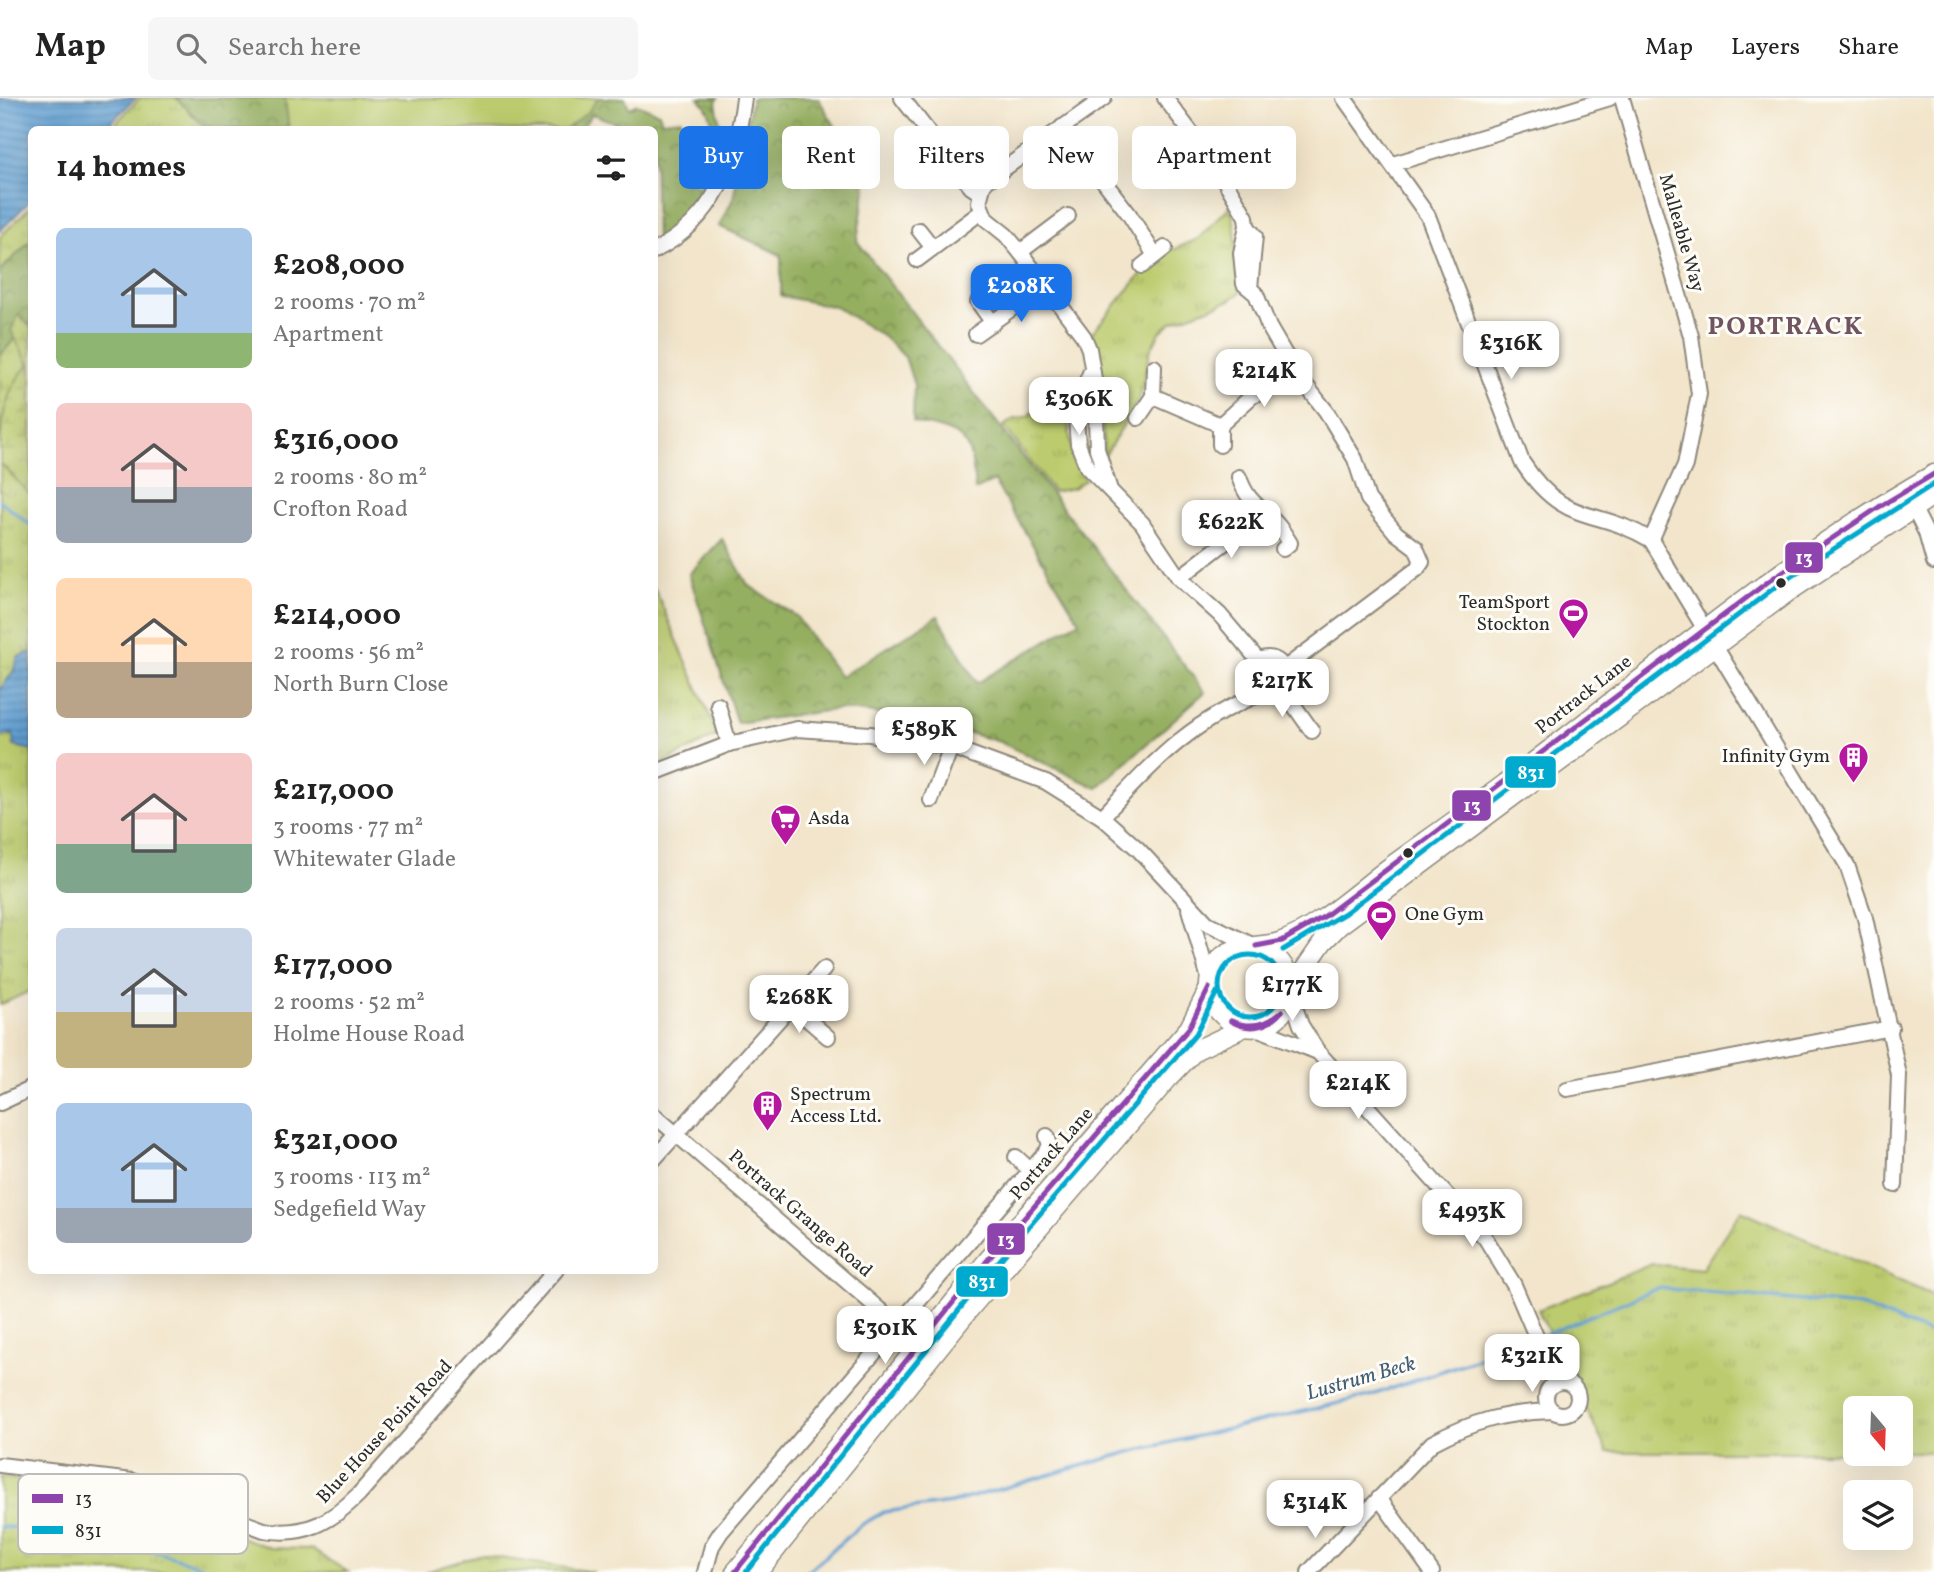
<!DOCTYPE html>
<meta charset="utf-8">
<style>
body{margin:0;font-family:Vollkorn,serif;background:#f6f6f6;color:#222;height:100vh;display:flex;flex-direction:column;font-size:26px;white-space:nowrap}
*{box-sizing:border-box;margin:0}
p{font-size:23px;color:#767676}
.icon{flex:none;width:38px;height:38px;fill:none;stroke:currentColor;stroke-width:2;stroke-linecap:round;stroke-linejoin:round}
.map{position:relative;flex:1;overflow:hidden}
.details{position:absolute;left:28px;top:28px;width:630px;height:1148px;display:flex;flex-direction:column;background:#fff;border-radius:10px;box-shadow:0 7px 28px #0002}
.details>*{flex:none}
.guide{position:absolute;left:679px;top:28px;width:665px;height:63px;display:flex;gap:14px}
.needle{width:46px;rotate:161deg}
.fabs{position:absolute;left:1843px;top:1298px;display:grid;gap:14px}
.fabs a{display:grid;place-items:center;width:70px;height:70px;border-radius:10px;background:#fff;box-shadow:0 7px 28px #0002;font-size:35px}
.price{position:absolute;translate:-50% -60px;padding:0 16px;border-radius:14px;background:#fff;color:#222;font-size:23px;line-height:46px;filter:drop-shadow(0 2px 4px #0008)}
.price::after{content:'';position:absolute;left:50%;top:42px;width:21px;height:16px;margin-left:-10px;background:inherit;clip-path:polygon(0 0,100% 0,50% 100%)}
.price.current{background:#1a73e8;color:#fff}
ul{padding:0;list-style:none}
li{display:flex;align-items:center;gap:21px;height:175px;padding:0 28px}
li span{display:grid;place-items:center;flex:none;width:196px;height:140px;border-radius:10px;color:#555}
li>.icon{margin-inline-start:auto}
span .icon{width:84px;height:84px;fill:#fffc;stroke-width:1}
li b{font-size:30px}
h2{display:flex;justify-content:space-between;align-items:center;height:84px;padding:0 28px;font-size:30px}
.pill{padding:0 24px;border-radius:10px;background:#fff;box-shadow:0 7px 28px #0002;font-size:24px;line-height:63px}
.pill.current{background:#1a73e8;color:#fff}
header{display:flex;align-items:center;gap:42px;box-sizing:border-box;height:98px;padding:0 35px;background:#fff;border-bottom:2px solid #e0e0e0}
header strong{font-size:33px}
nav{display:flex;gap:38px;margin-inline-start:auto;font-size:24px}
.search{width:490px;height:63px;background:#f6f6f6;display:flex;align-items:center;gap:18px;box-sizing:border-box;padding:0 24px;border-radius:10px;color:#767676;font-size:26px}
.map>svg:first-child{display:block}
.grass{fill:url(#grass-tufts);stroke:#747b4c;stroke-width:2}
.forest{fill:url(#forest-crowns);stroke:#606d46;stroke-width:2}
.wetland{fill:url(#wetland-marsh);stroke:#747b4c;stroke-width:2}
.garden{fill:#bccb6d;stroke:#747b4c;stroke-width:2}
.water{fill:url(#water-rules);stroke:#46657e;stroke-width:2}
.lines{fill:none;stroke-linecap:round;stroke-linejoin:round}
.stream{stroke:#609fd2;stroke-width:3.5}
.minor-casing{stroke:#8e887b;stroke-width:18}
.major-casing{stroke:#8e887b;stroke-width:21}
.minor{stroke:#fff;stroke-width:14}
.major{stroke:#fff;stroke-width:18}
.bus-1-casing{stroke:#fdfcf7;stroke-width:10}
.bus-2-casing{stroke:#fdfcf7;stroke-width:10}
.bus-1{stroke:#8e44ad;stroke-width:5}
.bus-2{stroke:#00a9ce;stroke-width:5}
.bus-dot{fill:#2b2b2b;stroke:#fdfcf7;stroke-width:2.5}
.labels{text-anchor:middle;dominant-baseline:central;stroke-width:6;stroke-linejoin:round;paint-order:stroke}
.street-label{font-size:19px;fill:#2b2b2b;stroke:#fdfcf7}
.poi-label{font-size:19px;fill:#2b2b2b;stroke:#fdfcf7;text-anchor:start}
.water-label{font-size:21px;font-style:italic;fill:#435f76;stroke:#fdfcf7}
.district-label{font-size:26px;font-weight:bold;letter-spacing:2px;fill:#70545f;stroke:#fdfcf7}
.key{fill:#fdfcf7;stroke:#bebdba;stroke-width:2}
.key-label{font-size:19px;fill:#2b2b2b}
.line-badge{stroke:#fdfcf7;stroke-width:2.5}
.badge-label{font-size:19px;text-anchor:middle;font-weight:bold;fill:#fff}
</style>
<header>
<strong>Map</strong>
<div class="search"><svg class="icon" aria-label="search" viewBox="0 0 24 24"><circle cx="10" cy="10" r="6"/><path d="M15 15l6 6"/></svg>Search here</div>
<nav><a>Map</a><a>Layers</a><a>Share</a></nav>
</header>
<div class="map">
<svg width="1934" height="1474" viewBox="0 0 1934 1474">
<defs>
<pattern id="grass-tufts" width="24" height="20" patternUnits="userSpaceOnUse" patternTransform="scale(1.75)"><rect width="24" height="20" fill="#bccb6d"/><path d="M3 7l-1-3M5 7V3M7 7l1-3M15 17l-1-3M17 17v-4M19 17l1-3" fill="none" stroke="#a2ae5f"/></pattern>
<pattern id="forest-crowns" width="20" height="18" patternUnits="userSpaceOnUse" patternTransform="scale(1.75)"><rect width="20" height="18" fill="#95af60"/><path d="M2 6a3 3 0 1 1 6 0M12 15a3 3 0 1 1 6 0" fill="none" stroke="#7a8f4f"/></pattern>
<pattern id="wetland-marsh" width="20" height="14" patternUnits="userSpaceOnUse" patternTransform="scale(1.75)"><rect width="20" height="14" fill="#bccb6d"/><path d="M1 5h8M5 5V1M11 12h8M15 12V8" fill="none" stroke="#a2ae5f"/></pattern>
<pattern id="water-rules" width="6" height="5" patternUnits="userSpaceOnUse" patternTransform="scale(1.75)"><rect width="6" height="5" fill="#609fd2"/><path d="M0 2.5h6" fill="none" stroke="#4f82ab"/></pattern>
</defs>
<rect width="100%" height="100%" fill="#fdfcf7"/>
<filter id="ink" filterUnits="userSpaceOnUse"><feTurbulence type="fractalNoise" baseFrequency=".0143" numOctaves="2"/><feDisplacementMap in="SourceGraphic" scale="14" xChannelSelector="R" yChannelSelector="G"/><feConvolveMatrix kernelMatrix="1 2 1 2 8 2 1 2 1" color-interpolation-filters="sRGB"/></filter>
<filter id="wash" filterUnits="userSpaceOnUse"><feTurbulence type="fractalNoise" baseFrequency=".00686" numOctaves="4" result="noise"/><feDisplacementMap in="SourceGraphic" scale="28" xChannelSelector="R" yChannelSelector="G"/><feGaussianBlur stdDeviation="1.57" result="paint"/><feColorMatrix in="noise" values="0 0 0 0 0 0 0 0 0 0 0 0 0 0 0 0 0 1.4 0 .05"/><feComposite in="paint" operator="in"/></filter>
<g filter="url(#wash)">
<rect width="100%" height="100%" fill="#f2e5cb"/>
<g class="grass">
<polygon points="140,0 195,0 252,32 109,32"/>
<polygon points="31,108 32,892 0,907 0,139"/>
<path d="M1230,108C1240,136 1232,165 1241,194L1228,203L1173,223L1160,234L1150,253L1139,301L1104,359L1099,259L1090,237L1144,173L1170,153L1198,141Z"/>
<polygon points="1079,282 1068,325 1073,357 1085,382 1073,390 1054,394 1004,328 1012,322 1029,318 1038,307 1049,303 1065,283"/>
<polygon points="654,489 718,637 655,669 654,669"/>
<polygon points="1741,1112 1934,1198 1934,1354 1901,1354 1900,1311 1855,1311 1855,1354 1607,1354 1538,1212 1652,1166 1702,1171"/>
<polygon points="0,1379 126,1396 270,1450 311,1451 348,1474 0,1474"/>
<polygon points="480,1457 594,1474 426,1474"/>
</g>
<g class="forest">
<polygon points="176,0 285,0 288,24 285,31 216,31 203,27"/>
<path d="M588,0H625L629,10L637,6L659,15L662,23L681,21L687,36C678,61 677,70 698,89L712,69L706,60C713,35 718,20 699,0H718L716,4L724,52L721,72L705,91L697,112L656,146L654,32L632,31L592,16L584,27L588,31H572L568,27Z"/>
<path d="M752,0H818L867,81L857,143L1205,594L1097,690L1000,644L921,621L840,611L737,625L689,476L722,441L748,487L796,518L840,579L938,518L977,585L1079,523L994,383L975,392C971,337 966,336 913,324L914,287L905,259L884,239L836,209L781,198V157L719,128L733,101Z"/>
<polygon points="31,142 31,224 0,257 0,173"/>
</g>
<path class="wetland" d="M19,216L31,230V397L0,365C0,331 3,291 29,267L11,232Z"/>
<polygon class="garden" points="285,0 598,0 588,14 565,32 289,31"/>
<g class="water">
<polygon points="0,0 136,0 104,31 32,32 31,102 0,133"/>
<polygon points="31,554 32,652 14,648 13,636 0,639 0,592 14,572 18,559"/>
</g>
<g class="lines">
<g class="stream">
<polyline points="0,403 32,428"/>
<polyline points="1539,1239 1658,1190 1860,1208 1934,1237"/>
<path d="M0,1429C77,1430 145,1448 217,1474"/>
<polyline points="807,1474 861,1427 884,1414 951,1405 1133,1353 1369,1298 1532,1242"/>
</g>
</g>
</g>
<g filter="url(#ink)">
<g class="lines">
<defs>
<g id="minor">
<polyline points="902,0 971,89 980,95"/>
<polyline points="1104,0 984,85 979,104 986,121 1006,137 1020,154 1084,239 1089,251 1095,287 1097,351 1110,392"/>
<polyline points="1165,0 1215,66 1246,119 1247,128 1241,155 1244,186 1256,196 1269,229 1294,272 1326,313 1355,361 1368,401 1396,435 1416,450 1422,464 1417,471 1285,570"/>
<path d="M1344,0L1428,118L1522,364C1565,430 1595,408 1651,442L1847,767L1865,820L1899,977L1895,1087"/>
<polyline points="1622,0 1691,238 1699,296 1685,367 1651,442"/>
<polyline points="1062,29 1129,116 1154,156"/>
<polyline points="1393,66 1610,0"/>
<polyline points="1247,128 1255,138 1250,190"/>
<polyline points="919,132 933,150"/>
<path d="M654,153C715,122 736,64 744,0"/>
<polyline points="1020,154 1068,118"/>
<polyline points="917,162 981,114"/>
<polyline points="1142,168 1165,150"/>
<polyline points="978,204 993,225"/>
<polyline points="976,236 1045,187"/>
<polyline points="1091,273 1077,307 1076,321 1078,346 1087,369 1142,425 1179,480 1220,517 1258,562"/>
<polyline points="1153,298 1220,327"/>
<polyline points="1138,320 1153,298 1154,269"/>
<polyline points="1220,347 1220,327 1251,299 1294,272"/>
<path d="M1239,379C1247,403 1258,407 1273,422C1280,428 1285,437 1290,445L1283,451"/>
<polyline points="1913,409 1926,435 1934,464"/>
<polyline points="1179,480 1262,416"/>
<circle cx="1268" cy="577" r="17"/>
<polyline points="1281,589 1312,633"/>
<polyline points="718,607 729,646"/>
<polyline points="654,675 729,646 797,631 870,636 951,649 1046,684 1102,719 1138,751 1207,825 1252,847"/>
<polyline points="931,702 951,649"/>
<path d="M1102,719C1155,663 1192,621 1266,594"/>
<polyline points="1189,811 1209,881"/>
<polyline points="1291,897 1301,927 1318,954 1486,1141 1514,1187 1556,1285"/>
<polyline points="792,908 828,939"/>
<polyline points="1254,929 1318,954"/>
<polyline points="1567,991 1891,930"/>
<polyline points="0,1005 32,990"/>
<polyline points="654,1017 918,1245"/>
<polyline points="1016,1059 1030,1072"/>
<polyline points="654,1061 824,871"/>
<circle cx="1562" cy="1300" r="16"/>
<path d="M0,1367L132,1383L264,1432C305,1439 331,1424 359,1396L556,1172"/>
<polyline points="1379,1400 1432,1474"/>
<polyline points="705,1474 712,1448 721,1434 1047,1053 1050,1047 1047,1038"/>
<path d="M1309,1474L1432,1345C1473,1323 1507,1314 1553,1313"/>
</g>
<g id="major">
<path d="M1259,848C1313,872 1290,937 1245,929C1217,924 1199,892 1215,867C1230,843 1256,851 1279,844C1316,832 1360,791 1391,768C1434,737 1477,707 1519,675C1655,572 1785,460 1934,376"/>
<polyline points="1292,889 1323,844 1340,827 1787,495 1934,397"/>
<polyline points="735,1474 986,1164 1189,930 1209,890"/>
<polyline points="758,1474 973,1207 1168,981 1196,952 1245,929"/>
</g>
</defs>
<use href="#minor" class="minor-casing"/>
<use href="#major" class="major-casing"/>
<use href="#minor" class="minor"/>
<use href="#major" class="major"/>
<defs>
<g id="bus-1">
<polyline points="1256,848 1282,843 1325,818 1773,480 1879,409 1934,376"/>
<path d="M1231,923C1251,931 1267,927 1282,913"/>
<path d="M1231,923C1250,934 1269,929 1282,913"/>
<polyline points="735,1474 986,1164 1189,930 1209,890"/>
</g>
<g id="bus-2">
<polyline points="1283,852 1345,815 1778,487 1934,386"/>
<circle cx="1250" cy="888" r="31"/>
<polyline points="746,1474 993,1170 1196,936 1217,894"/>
</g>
</defs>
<use href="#bus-1" class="bus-1-casing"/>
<use href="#bus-2" class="bus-2-casing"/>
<use href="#bus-1" class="bus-1"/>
<use href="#bus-2" class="bus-2"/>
</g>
</g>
<defs>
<symbol id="stadium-pin" viewBox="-11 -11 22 30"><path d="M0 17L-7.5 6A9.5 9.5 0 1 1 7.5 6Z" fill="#b5179e" stroke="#fdfcf7"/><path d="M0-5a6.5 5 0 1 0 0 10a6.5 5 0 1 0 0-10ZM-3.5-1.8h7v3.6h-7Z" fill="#fff"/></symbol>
<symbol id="building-pin" viewBox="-11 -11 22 30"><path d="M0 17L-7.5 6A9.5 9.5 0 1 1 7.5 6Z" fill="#b5179e" stroke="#fdfcf7"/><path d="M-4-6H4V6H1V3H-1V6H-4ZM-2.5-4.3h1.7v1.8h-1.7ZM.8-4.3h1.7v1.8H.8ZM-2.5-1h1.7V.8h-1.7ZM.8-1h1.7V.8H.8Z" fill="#fff"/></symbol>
<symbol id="supermarket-pin" viewBox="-11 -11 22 30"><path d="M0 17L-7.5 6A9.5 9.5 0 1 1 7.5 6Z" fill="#b5179e" stroke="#fdfcf7"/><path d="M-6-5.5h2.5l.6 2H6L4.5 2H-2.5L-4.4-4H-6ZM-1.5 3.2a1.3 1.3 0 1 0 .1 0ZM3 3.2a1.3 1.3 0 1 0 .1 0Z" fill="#fff"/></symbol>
</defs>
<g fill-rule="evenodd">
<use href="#stadium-pin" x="1556" y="498" width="35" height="47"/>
<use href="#building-pin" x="1836" y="642" width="35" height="47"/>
<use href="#supermarket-pin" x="768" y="704" width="35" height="47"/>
<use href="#stadium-pin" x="1364" y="800" width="35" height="47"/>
<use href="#building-pin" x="750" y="990" width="35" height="47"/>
</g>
<g class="bus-dot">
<circle cx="1781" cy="485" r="6"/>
<circle cx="1408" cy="755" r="6"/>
</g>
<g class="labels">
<g class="street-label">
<text transform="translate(1681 135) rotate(74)">Malleable Way</text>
<text transform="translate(1584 597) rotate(-38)">Portrack Lane</text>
<text transform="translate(1052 1056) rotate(-49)">Portrack Lane</text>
<text transform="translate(800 1116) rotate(41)">Portrack Grange Road</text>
<text transform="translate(385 1334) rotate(-47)">Blue House Point Road</text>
</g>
<g class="poi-label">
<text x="1550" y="505" text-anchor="end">TeamSport<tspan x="1550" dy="22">Stockton</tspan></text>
<text x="1830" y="659" text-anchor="end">Infinity Gym</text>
<text x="808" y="721">Asda</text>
<text x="1405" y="817">One Gym</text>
<text x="790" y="997">Spectrum<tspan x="790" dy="22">Access Ltd.</tspan></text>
</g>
<g class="water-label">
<text transform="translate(1361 1281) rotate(-16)">Lustrum Beck</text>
</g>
<g class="district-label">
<text x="1786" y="229">PORTRACK</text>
</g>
</g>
<rect x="18" y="1376" width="230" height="80" rx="10" class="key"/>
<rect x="32" y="1396" width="31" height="9" fill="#8e44ad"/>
<rect x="32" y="1428" width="31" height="8" fill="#00a9ce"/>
<g class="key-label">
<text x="75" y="1407">13</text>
<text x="75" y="1439">831</text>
</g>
<g class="line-badge">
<rect x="1784" y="443" width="40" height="33" rx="7" fill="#8e44ad"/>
<rect x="1504" y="657" width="53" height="34" rx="7" fill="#00a9ce"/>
<rect x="1451" y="691" width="41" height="33" rx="7" fill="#8e44ad"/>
<rect x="986" y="1124" width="40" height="34" rx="7" fill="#8e44ad"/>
<rect x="955" y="1167" width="54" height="33" rx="7" fill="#00a9ce"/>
</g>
<g class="badge-label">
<text x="1804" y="466">13</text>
<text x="1531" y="681">831</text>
<text x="1472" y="714">13</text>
<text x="1006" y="1148">13</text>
<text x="982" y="1190">831</text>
</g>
</svg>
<div class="fabs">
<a><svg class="needle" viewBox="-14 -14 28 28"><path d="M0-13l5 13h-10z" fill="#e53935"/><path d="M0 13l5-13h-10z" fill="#767676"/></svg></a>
<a><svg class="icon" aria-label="layers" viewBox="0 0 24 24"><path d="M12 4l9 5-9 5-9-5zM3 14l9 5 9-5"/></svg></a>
</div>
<b class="price current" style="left:1021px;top:226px">£208K</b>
<b class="price" style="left:1511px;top:283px">£316K</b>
<b class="price" style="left:1264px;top:311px">£214K</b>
<b class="price" style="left:1079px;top:339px">£306K</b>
<b class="price" style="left:1231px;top:462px">£622K</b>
<b class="price" style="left:1282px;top:621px">£217K</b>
<b class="price" style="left:924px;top:669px">£589K</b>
<b class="price" style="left:1292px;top:925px">£177K</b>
<b class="price" style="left:799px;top:937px">£268K</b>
<b class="price" style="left:1358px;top:1023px">£214K</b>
<b class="price" style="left:1472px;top:1151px">£493K</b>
<b class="price" style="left:885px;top:1268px">£301K</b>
<b class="price" style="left:1532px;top:1296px">£321K</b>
<b class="price" style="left:1315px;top:1442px">£314K</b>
<div class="guide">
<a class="pill current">Buy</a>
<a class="pill">Rent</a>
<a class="pill">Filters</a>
<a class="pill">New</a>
<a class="pill">Apartment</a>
</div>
<section class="details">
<h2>14 homes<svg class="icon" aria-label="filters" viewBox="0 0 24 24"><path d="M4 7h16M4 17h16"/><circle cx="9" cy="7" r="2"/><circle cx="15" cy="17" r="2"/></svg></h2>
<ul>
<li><span style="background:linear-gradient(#a9c7e8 75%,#8fb573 0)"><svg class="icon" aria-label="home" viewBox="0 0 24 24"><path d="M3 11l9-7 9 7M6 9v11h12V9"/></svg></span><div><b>£208,000</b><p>2 rooms · 70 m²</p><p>Apartment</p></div></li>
<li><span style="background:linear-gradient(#f6c9c9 60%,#9aa5b1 0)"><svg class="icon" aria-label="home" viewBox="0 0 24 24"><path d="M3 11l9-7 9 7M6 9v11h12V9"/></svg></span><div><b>£316,000</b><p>2 rooms · 80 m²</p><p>Crofton Road</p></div></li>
<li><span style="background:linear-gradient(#ffd9b3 60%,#b9a48a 0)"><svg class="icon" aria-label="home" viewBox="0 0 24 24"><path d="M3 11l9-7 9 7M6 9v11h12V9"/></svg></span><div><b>£214,000</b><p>2 rooms · 56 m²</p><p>North Burn Close</p></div></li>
<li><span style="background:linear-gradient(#f6c9c9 65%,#7fa58c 0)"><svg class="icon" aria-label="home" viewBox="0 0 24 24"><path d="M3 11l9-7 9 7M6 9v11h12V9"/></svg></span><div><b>£217,000</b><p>3 rooms · 77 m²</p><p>Whitewater Glade</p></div></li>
<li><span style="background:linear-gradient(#c9d6e8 60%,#c2b280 0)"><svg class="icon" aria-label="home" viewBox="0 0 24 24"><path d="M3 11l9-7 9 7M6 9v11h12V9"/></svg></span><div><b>£177,000</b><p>2 rooms · 52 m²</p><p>Holme House Road</p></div></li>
<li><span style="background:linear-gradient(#a9c7e8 75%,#9aa5b1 0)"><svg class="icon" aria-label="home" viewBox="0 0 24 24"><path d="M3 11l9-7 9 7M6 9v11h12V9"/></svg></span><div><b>£321,000</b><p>3 rooms · 113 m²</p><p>Sedgefield Way</p></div></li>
</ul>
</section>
</div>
